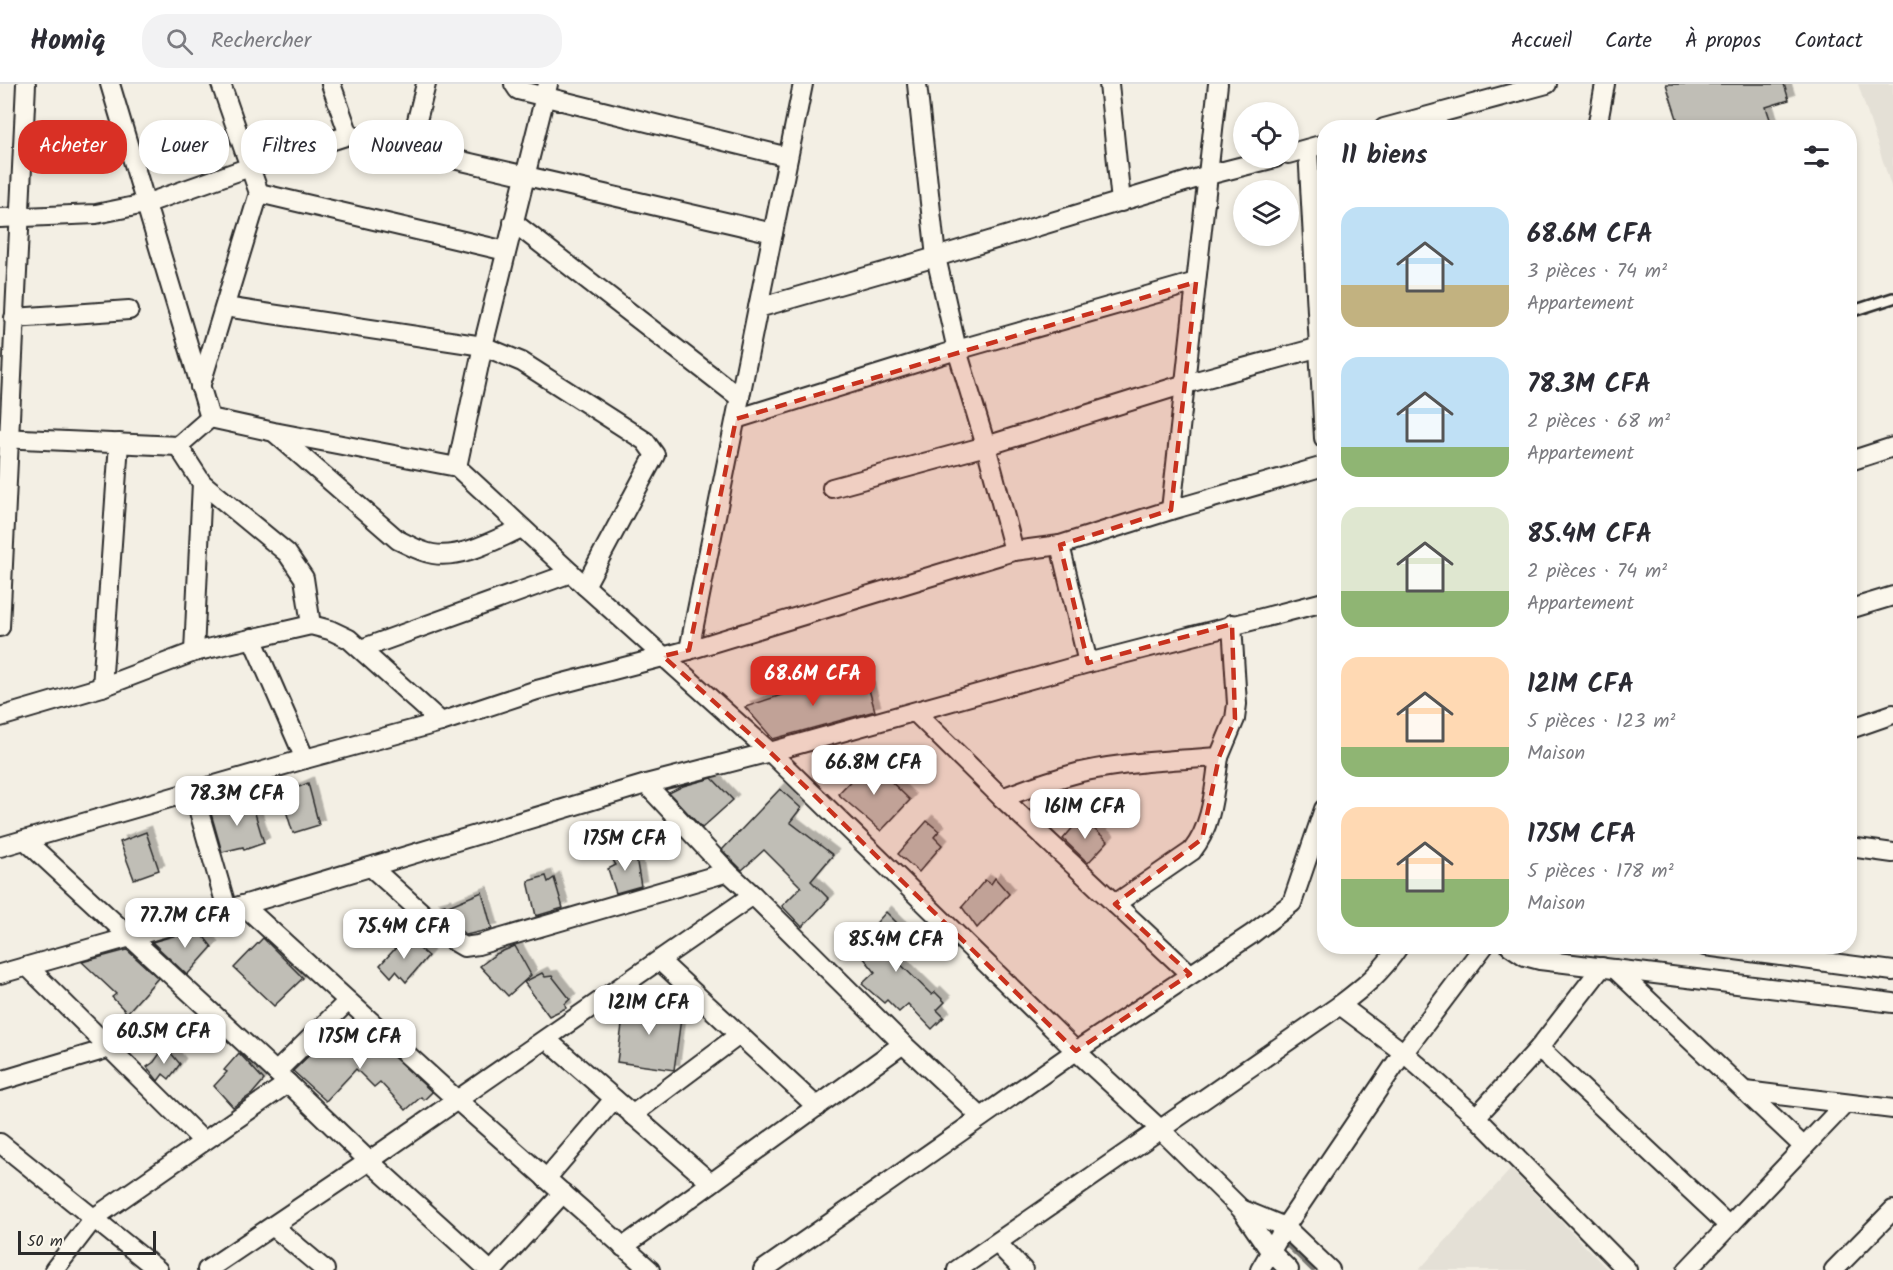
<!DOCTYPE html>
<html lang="fr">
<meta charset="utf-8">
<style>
body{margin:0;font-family:Kalam,sans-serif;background:#f2f2f3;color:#2b2b33;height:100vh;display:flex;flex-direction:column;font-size:22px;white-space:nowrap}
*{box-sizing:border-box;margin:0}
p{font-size:20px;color:#7c7c81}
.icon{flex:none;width:33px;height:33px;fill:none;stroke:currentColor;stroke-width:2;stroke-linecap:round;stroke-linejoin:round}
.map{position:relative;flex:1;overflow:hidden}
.sheet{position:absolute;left:1317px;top:36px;width:540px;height:834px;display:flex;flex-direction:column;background:#fff;border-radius:24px;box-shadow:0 3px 9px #0003}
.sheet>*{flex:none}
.guide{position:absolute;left:18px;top:36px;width:570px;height:54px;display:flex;gap:12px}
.tools{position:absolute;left:1233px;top:18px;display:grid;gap:12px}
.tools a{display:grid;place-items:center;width:66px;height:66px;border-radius:50%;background:#fff;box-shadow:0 3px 9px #0003;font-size:30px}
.scale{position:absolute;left:18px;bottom:15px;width:138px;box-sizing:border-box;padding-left:6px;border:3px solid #2b2b2b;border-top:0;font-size:16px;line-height:21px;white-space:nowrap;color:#2b2b2b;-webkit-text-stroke:4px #fbf7ec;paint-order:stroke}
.price{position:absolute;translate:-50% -51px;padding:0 14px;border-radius:12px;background:#fff;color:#222;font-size:20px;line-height:39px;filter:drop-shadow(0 2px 3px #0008)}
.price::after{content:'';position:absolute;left:50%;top:36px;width:18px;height:14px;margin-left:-9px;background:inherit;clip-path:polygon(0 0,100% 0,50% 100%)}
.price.on{background:#d93025;color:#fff}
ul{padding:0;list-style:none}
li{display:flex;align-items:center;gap:18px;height:150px;padding:0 24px}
li span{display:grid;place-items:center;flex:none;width:168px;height:120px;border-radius:18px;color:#555}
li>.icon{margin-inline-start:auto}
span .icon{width:72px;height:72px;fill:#fffc;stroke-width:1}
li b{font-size:26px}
h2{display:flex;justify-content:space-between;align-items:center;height:72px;padding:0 24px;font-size:26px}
.tag{padding:0 21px;border-radius:24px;background:#fff;box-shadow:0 3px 9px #0003;font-size:21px;line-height:54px}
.tag.on{background:#d93025;color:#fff}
header{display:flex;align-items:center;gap:36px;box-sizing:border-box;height:84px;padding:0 30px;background:#fff;border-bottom:2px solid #e1e1e2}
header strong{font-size:28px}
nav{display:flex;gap:33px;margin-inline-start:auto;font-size:21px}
.search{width:420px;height:54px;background:#f2f2f3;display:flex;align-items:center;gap:15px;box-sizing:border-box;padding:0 21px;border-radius:24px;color:#7c7c81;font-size:22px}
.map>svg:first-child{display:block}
.built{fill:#e4e0d6}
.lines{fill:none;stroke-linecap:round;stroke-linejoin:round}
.stream{stroke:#787772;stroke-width:5}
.building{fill:#c0beb6;stroke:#2b2b2b;stroke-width:1.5;filter:url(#shadow)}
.service-casing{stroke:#2b2b2b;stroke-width:14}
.minor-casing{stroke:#2b2b2b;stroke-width:22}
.service{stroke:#fbf7ec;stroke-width:9}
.minor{stroke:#fbf7ec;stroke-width:18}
.marked{fill:#c8321e;fill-opacity:0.2;stroke:#c8321e;stroke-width:4.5;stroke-dasharray:12 8;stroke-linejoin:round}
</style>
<header>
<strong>Homiq</strong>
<div class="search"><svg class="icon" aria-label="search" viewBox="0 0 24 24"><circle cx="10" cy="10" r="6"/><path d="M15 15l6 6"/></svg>Rechercher</div>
<nav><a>Accueil</a><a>Carte</a><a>À propos</a><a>Contact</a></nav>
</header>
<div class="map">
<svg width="1893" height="1186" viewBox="0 0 1893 1186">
<defs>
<filter id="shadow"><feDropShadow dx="5.5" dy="-5.5" stdDeviation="0" flood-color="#0004"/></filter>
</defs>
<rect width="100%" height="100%" fill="#f3efe4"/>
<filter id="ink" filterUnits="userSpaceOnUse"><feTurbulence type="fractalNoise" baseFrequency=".0167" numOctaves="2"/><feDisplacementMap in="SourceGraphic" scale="12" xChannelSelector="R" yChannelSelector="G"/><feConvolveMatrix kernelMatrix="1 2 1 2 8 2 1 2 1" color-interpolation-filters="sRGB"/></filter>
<g filter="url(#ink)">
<g class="built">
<polygon points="1858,0 1893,0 1893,108"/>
<polygon points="1511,1085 1608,1186 1419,1186"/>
</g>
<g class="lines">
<polyline class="stream" points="1283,1157 1313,1186"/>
</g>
<g class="building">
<polygon points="1666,0 1784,0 1789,16 1766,23 1773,44 1680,44"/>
<polygon points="865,591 875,627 773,655 745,623 833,594 835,602"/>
<polygon points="870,677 910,716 881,747 838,710"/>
<polygon points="712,694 733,716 702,744 669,709 683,702"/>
<polygon points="308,699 319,741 293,749 281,711"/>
<polygon points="780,705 801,724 790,738 833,771 811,797 829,815 802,843 782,822 801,803 764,766 742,786 722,766"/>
<polygon points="251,716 264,759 244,766 243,763 222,768 210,726"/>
<polygon points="1081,734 1108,757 1088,779 1063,755"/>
<polygon points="927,737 939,747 934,753 942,761 919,788 898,770"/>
<polygon points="146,748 159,786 134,795 120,758"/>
<polygon points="632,766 637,779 641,802 616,809 608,785 616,781 611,773"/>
<polygon points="546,792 548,798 554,794 563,824 536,832 528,797"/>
<polygon points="995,794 1009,810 977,844 962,823 985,796 991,800"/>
<polygon points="482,808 492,845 466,851 434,824 445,821 446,823"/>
<polygon points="886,828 909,851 889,869 932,911 935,908 945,918 937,926 944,933 932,945 908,920 899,928 887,916 884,919 862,900 875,888 855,863"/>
<polygon points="198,845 212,863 187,891 152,858"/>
<polygon points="406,853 428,872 406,898 396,887 391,893 380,881"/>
<polygon points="263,854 303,894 274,922 234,884"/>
<polygon points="515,862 531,891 508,912 480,882 496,870"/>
<polygon points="127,866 158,894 127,929 112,913 116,910 82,878"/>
<polygon points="542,889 545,893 552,892 570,915 565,920 566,924 549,932 524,898"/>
<polygon points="625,919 682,927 674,986 617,978"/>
<polygon points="363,945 432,1008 424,1016 421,1013 406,1026 380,998 374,1003 356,985 326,1017 293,987 325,956 340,970"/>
<polygon points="165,962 180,980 169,995 163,990 158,997 147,983 154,978"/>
<polygon points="239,969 264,996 252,1010 233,1023 214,1002 227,988 224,986"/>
</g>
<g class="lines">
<defs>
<polyline id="service" points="1850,228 1893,214"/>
<g id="minor">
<polyline points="110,0 210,334"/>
<polyline points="331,0 349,51"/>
<polyline points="514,0 518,6 788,73"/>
<polyline points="917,0 936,173 957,266 986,362 1014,467"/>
<polyline points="1109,0 1121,118"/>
<polyline points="1384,44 1547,0"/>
<polyline points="1597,44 1605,0"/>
<polyline points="410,65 426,0"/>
<polyline points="1308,65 1324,354"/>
<polyline points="1288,70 1324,60"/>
<polyline points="259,109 506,167"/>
<polyline points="0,134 96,130 145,120 250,83 349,51 773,149"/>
<polyline points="513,138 740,314"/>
<polyline points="225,223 483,262 522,278 645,357 655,371 585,502"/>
<polyline points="758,224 936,173 1208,91 1275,74"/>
<polyline points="14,234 129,226"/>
<polyline points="200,303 259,109 221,0"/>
<polyline points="210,334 274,348 457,383 585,502 770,668 1076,967 1161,1046 1241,1125 1270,1167 1289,1186"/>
<polyline points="736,335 957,266 1196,198"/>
<path d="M275,349L398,456C409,461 420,468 433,470C463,475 496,455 522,444"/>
<polyline points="0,354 178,362 210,334"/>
<polyline points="178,362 202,399 287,469 304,494 311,541"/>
<polyline points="1850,377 1893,363"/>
<polyline points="457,383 483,262 548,0"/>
<polyline points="832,404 986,362 1185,300 1320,263"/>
<polyline points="1171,426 1218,0"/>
<polyline points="1060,461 1088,579"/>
<polyline points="1850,525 1893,512"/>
<polyline points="0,543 26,0"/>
<polyline points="252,554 305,675"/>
<polyline points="361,565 571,489"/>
<polyline points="689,566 803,0"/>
<polyline points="194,568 202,399"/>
<polyline points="102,603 119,359"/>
<polyline points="915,628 1002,714 1190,890"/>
<polyline points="0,633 102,603 194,568 311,541 330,546 349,555 441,638"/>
<polyline points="1850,645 1893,630"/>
<polyline points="646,700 728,788 753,811 903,960 981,1033"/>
<polyline points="193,707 227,825"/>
<path d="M1002,714C1028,704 1054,695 1081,688C1126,678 1174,676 1219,673L1235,635L1237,620L1232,540"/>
<polyline points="25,756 288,999 369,1077 489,1186"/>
<polyline points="0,763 305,675 441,638 537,606 689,566 1014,467 1060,461 1171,426 1324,382"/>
<polyline points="1850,763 1893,769"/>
<polyline points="371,783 452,856 464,863 478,861 728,788"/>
<path d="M1115,820L1192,767C1213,741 1214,705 1219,673"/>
<polyline points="243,821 457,1016 650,1186"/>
<polyline points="1510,862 1525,872 1540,876 1893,919"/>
<polyline points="1705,862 1893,887"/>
<polyline points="660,877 817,1023"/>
<polyline points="28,883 203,1057"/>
<polyline points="1615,885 1804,1063"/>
<polyline points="0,890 243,821 646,700 770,668 1088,579 1324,518"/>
<polyline points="1340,921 1404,969 1476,1033 1627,1186"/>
<polyline points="546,955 711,1099"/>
<polyline points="1539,964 1729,1142"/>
<polyline points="276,988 348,917"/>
<polyline points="0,997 110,964"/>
<polyline points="1746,1007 1893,1025"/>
<polyline points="632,1031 739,951"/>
<polyline points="1476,1033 1539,964 1602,883"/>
<polyline points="0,1059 158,1186"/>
<polyline points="546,1095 614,1015"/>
<polyline points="1241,1125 1285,1143 1330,1186"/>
<polyline points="274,1143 325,1186"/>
<polyline points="997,1159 1023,1186"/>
<polyline points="623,1163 903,960"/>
<polyline points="54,1186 94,1134 288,999"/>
<polyline points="207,1186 369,1077 753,811"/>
<polyline points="493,1186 563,1109"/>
<polyline points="763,1186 1076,967 1252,850 1292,819 1324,725"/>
<path d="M957,1186L1340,921C1364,903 1382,888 1399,862"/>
<polyline points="1260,1186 1285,1143 1398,976 1484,862"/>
<polyline points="1687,1186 1845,1020"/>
<polyline points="1834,1186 1893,1126"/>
</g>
</defs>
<use href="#service" class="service-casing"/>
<use href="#minor" class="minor-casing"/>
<use href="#service" class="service"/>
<use href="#minor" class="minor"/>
</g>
</g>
<path class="marked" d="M1196,198L1171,426L1060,461L1088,579L1232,540L1235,635L1219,673L1202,755L1115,820L1190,890L1076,967L770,668L663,572L689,566L736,335Z"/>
</svg>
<div class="tools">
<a><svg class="icon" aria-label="locate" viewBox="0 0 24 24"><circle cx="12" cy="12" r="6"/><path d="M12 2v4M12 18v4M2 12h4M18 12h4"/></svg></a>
<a><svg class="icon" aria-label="layers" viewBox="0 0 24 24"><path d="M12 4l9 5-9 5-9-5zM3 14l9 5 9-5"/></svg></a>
</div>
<div class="scale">50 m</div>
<b class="price on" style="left:813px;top:623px">68.6M CFA</b>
<b class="price" style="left:874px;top:712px">66.8M CFA</b>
<b class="price" style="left:237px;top:743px">78.3M CFA</b>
<b class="price" style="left:1085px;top:756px">161M CFA</b>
<b class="price" style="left:625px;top:788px">175M CFA</b>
<b class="price" style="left:185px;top:865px">77.7M CFA</b>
<b class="price" style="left:404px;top:876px">75.4M CFA</b>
<b class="price" style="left:896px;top:889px">85.4M CFA</b>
<b class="price" style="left:649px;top:952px">121M CFA</b>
<b class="price" style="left:164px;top:981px">60.5M CFA</b>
<b class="price" style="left:360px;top:986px">175M CFA</b>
<div class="guide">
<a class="tag on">Acheter</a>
<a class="tag">Louer</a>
<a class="tag">Filtres</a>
<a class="tag">Nouveau</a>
</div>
<section class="sheet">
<h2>11 biens<svg class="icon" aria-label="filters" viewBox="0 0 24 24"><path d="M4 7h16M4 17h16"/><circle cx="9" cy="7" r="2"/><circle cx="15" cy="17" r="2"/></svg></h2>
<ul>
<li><span style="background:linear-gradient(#bfe0f5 65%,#c2b280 0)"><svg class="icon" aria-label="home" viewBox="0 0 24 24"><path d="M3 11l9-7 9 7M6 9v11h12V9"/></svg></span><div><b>68.6M CFA</b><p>3 pièces · 74 m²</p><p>Appartement</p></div></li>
<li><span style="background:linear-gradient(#bfe0f5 75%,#8fb573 0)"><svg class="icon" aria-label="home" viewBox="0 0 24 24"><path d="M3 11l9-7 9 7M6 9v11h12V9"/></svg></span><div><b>78.3M CFA</b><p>2 pièces · 68 m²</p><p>Appartement</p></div></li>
<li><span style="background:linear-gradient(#dfe7d0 70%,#8fb573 0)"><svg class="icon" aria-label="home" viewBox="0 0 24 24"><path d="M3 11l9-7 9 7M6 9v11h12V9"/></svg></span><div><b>85.4M CFA</b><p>2 pièces · 74 m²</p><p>Appartement</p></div></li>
<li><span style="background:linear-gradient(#ffd9b3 75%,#8fb573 0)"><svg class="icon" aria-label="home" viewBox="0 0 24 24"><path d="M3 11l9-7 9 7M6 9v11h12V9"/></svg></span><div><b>121M CFA</b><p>5 pièces · 123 m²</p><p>Maison</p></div></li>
<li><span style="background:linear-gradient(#ffd9b3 60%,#8fb573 0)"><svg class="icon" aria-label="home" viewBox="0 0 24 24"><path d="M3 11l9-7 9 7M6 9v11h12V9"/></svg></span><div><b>175M CFA</b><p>5 pièces · 178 m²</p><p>Maison</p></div></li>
</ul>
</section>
</div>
